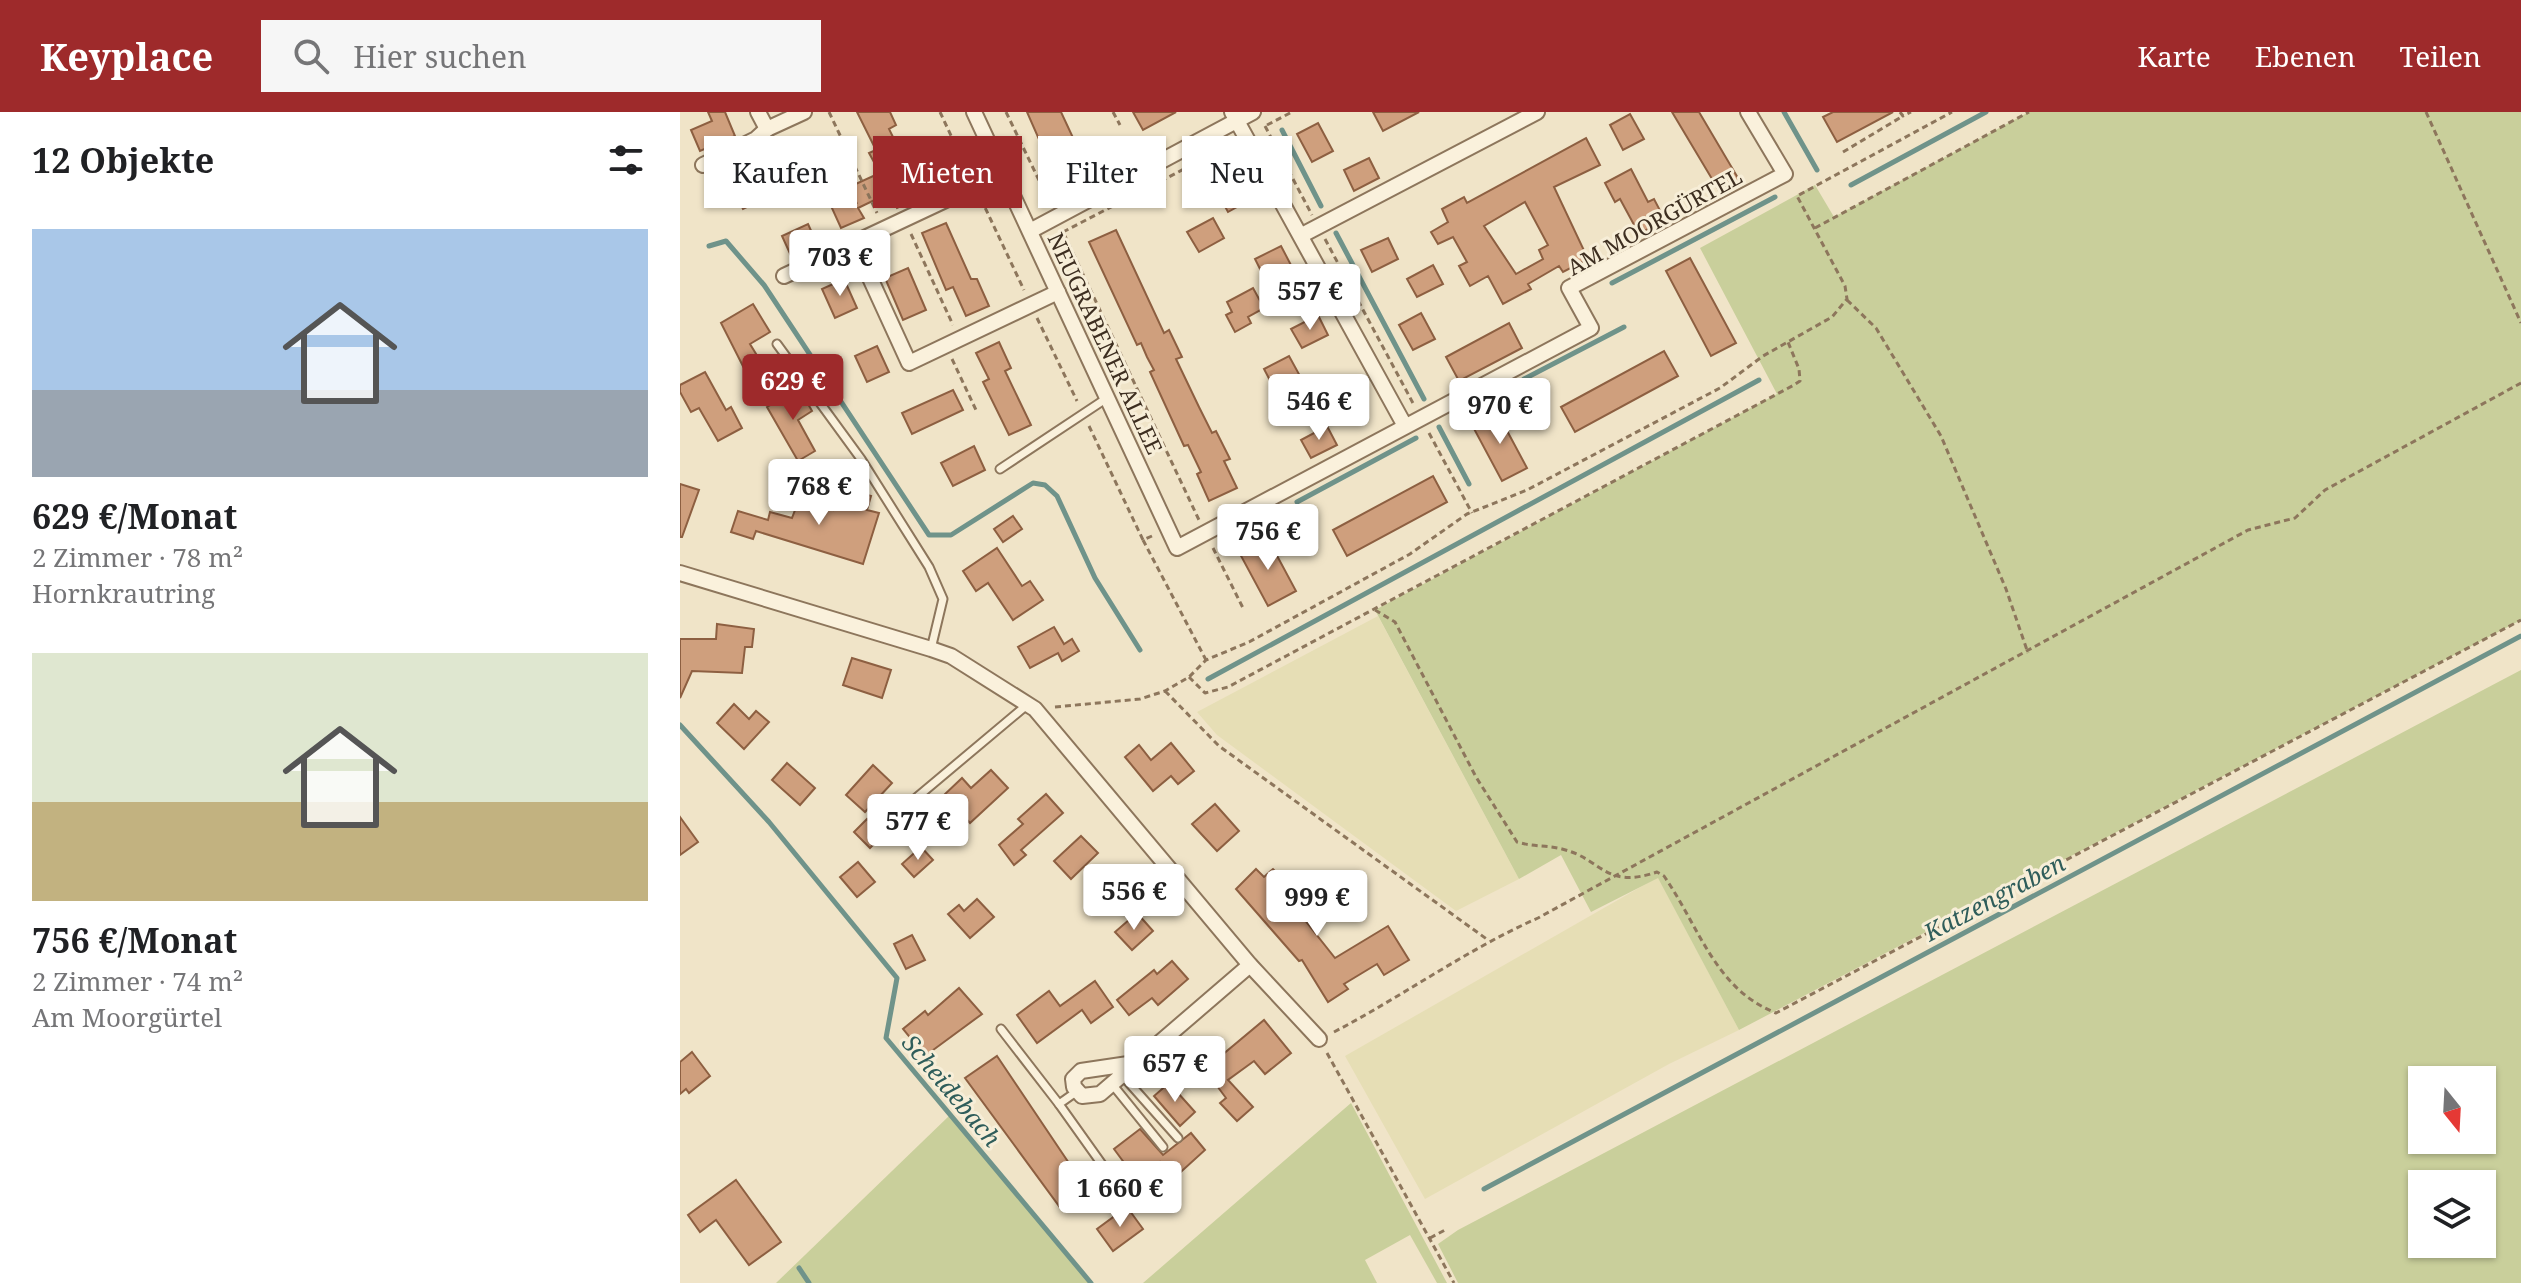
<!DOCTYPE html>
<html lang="de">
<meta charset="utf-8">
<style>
body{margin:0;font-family:"Noto Serif",serif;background:#f6f6f6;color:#202124;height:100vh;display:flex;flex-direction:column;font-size:30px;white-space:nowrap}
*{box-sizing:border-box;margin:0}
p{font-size:26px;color:#757577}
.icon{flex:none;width:44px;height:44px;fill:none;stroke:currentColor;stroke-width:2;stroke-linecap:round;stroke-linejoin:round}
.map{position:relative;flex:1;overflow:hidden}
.drawer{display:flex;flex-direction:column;background:#fff;width:680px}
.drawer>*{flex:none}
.top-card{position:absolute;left:24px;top:24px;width:760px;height:72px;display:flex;gap:16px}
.needle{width:52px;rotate:162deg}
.controls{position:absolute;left:1728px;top:954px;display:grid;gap:16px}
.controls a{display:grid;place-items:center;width:88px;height:88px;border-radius:0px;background:#fff;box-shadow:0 2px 6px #0004;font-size:40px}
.price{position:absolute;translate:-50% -68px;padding:0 18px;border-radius:8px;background:#fff;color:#222;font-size:26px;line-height:52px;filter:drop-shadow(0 2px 4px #0008)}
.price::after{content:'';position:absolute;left:50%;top:48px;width:24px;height:18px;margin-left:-12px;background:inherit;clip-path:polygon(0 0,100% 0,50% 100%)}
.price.current{background:#9e2a2b;color:#fff}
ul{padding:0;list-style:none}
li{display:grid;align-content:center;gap:16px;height:424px;padding:0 32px}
li span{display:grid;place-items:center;height:248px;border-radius:0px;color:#555}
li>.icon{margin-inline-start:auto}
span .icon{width:144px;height:144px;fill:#fffc;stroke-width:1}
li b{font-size:34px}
h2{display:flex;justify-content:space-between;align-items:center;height:96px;padding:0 32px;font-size:34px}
.chip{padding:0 28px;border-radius:0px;background:#fff;box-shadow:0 2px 6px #0004;font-size:28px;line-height:72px}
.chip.current{background:#9e2a2b;color:#fff}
header{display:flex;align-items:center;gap:48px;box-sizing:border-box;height:112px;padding:0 40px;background:#9e2a2b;color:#fff}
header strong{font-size:38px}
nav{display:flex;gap:44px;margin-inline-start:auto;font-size:28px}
.search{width:560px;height:72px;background:#f6f6f6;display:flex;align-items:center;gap:20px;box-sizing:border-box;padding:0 28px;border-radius:0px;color:#757577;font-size:30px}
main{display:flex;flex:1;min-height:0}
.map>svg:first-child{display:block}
.farmland{fill:#e6deb5}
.green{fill:#c9cf9b;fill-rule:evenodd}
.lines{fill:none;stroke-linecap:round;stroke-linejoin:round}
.stream{stroke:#6f938a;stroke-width:5}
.building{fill:#cf9f7d;stroke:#8d5f41;stroke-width:2;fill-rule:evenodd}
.lane-casing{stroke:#8d765c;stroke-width:11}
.street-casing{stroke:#8d765c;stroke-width:18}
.path{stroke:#8d765c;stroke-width:3;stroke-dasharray:6 4;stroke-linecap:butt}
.lane{stroke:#faf1dc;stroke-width:7}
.street{stroke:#faf1dc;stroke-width:14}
.labels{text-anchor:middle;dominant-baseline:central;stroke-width:6;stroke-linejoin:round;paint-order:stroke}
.street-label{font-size:22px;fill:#3d2e20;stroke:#f7eed8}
.water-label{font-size:24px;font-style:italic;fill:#2f5d5a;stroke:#f7eed8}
</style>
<header>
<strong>Keyplace</strong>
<div class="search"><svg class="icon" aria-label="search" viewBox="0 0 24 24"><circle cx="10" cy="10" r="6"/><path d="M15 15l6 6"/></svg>Hier suchen</div>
<nav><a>Karte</a><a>Ebenen</a><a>Teilen</a></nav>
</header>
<main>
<section class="drawer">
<h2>12 Objekte<svg class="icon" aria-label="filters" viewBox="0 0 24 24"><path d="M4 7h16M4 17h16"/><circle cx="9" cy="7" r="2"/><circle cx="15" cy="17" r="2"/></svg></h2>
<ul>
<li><span style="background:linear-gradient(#a9c7e8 65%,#9aa5b1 0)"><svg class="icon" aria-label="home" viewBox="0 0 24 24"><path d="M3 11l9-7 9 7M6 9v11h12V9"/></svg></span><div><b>629 €/Monat</b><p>2 Zimmer · 78 m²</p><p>Hornkrautring</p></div></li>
<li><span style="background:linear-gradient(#dfe7d0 60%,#c2b280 0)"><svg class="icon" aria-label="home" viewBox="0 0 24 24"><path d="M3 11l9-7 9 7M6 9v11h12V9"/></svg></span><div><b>756 €/Monat</b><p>2 Zimmer · 74 m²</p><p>Am Moorgürtel</p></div></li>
</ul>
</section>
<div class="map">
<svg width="1841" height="1171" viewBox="0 0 1841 1171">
<rect width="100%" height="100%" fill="#f0e4c8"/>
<g class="farmland">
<polygon points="698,504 839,767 776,799 537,623 517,600"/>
<polygon points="978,765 1059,918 989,952 745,1087 665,944"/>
</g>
<g class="green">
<polygon points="1349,0 1841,0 1841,508 1059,918 978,766 911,800 881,743 839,767 695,498 1097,282 1020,136 1135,73 1154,105"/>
<path d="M1841,558V1171H778L758,1132L778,1118ZM1742,968H1802V1028H1742ZM1742,1072H1802V1132H1742Z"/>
<polygon points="671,991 767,1171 757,1171 730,1123 685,1148 697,1171 463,1171"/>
<polygon points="270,1003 411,1171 96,1171"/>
</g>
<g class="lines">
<g class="stream">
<polyline points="1104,0 1137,58"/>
<polyline points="602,18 641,94"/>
<polyline points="1171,73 1306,0"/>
<polyline points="656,121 744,287"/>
<polyline points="29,134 46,129 84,173 249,423 271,423 353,371 365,373 377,384 415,466 460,538"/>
<polyline points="932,171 1095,85"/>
<polyline points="844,267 944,215"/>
<polyline points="785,296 823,277"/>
<polyline points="759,315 789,372"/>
<polyline points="617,390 736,326"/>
<polyline points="543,430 601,400"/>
<polyline points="528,567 1079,268"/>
<polyline points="0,613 89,710 217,866 206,926 411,1171"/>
<polyline points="804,1077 1841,524"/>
<polyline points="119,1156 129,1171"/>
</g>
</g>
<g class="building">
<polygon points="28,0 45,0 55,24 20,39 11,18 32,9"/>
<polygon points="177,0 210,0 216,13 209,17 242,84 217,96 209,81 178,96 184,106 161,116 151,94 173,84 177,92 169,75 200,61 189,41 196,38"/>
<polygon points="347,0 381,0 402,45 394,49 397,57 376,66"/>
<polygon points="453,0 496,0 463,18"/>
<polygon points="693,0 739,0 703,19"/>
<polygon points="992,0 1019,0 1061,71 1041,82"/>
<polygon points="1153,0 1213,0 1157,30 1143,5"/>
<polygon points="950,2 964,27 943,38 930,13"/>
<polygon points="638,11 653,39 632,50 617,22"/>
<polygon points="159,26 169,45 63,97 52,74 114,40 131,32 134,39"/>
<path d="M906,26L920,53L874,75L908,147L883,160L879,154L848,172L851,177L823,192L808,164L790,174L779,154L787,150L773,125L758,132L751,120L768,110L762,97L784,85L787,91ZM845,90L868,133L859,138L863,147L836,162L804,114Z"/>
<polygon points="689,46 699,66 674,79 664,58"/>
<polygon points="951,57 968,90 974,87 985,108 959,122 940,87 935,90 925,71"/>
<polygon points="563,67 573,86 548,100 537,80"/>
<polygon points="533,106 544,126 519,140 507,120"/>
<polygon points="266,111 291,167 297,167 309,194 286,204 273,175 266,178 242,121"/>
<polygon points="128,112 138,134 112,146 102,124"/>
<polygon points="436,118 484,221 489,218 502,245 496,247 519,295 532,321 536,319 550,347 544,349 557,376 529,389 517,362 521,360 508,333 504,334 470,260 474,258 467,245 461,231 457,233 409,130"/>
<polygon points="708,126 718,147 692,160 681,138"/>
<polygon points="601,134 612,155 586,169 575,147"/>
<polygon points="1010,146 1056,231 1031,244 986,159"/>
<polygon points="753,153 763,172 737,185 727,167"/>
<polygon points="228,156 246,198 223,208 205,166"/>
<polygon points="164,167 177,196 155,206 142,177"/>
<polygon points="573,176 584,196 568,205 571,211 555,220 546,203 552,200 547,190"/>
<polygon points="73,192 90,220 70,232 84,255 68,264 41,211"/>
<polygon points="741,201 755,227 733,238 719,213"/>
<polygon points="638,203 648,223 622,236 611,217"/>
<polygon points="829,211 842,236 779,269 766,245"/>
<polygon points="319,230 331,256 325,259 351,313 329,323 303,270 309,267 296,241"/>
<polygon points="197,234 209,260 187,270 175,244"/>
<polygon points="984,239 998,264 895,320 881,295"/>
<polygon points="609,244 620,264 595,278 584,257"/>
<polygon points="25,260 46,298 51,295 62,316 38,329 19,296 11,300 0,280 0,273"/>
<polygon points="675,272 685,291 660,304 650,286"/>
<polygon points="119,276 132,299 118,308 135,339 118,349 87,295"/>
<polygon points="273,278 283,298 232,322 222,301"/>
<polygon points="817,300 847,356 822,369 792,313"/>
<polygon points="647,314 657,333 631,346 621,328"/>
<polygon points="294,334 305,358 273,374 261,351"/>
<polygon points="753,364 767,390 667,444 653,418"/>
<polygon points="0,372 19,378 2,425 0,425"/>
<polygon points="176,380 191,384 187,398 199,401 183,452 76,419 73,427 51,420 58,399 88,408 90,400 112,406 120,385 153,398 155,392 171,397"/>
<polygon points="333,404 342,417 323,430 314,417"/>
<polygon points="588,427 616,479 588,494 560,442"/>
<polygon points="317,436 342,474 350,469 363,488 333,508 308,471 296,479 283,459"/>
<polygon points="37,512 74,517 72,535 65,535 62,561 12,559 0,586 0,527 36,527"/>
<polygon points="374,515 384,532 392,527 399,539 382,549 378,541 350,556 338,535"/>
<polygon points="172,546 211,558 202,586 163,573"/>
<polygon points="54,592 69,607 76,599 89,610 64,637 37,611"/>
<polygon points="491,631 514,659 498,672 491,664 473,679 445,645 459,633 471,648"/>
<polygon points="107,651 135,676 120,693 92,668"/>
<polygon points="193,653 212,671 185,700 166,683"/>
<polygon points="311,658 328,676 290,711 264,683 282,666 291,676"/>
<polygon points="366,682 383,701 341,738 346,743 334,753 319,733 343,712 338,707"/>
<polygon points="535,692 559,719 537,739 512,712"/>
<polygon points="0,705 18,730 0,743"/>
<polygon points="187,707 203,723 190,736 174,720"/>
<polygon points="401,724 418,741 391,767 374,749"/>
<polygon points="241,735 253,748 234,765 222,752"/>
<polygon points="178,750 195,770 177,785 160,765"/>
<polygon points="576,757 584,765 593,757 612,776 605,783 655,846 708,814 729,848 704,863 697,852 664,872 668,877 648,890 622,848 619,849 556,777"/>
<polygon points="297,787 314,805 290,826 268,802 279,793 284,799"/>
<polygon points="457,801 473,819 452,838 435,820"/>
<polygon points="232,823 245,848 226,857 214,832"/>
<polygon points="492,849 508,867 478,893 472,886 449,903 437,888 474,858 477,862"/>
<polygon points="415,869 433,895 411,911 402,898 357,931 337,903 369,879 380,894"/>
<polygon points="279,876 302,902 245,944 223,917 245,899 248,903"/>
<polygon points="584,908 611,941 585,962 574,949 548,968 573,995 557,1009 540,991 546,986 517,947 535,934 542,943"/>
<polygon points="12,940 30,964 9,981 6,977 0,982 0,950"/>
<polygon points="317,944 405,1075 379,1094 285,966"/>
<polygon points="489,971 515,1000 500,1014 474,984"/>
<polygon points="460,1017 483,1043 511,1021 525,1038 493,1067 480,1050 457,1068 434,1037"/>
<polygon points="56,1068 101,1130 69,1153 36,1108 20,1120 8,1103"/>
<polygon points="447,1095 463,1117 433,1139 417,1117"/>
</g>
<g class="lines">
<defs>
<g id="lane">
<polyline points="97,232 181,347 249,455 263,487 251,537"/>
<polyline points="320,357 427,286"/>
<polyline points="205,712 348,592"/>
<polyline points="321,917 379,992"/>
<polyline points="442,963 498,1026"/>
<polyline points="432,972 483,1035"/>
<polyline points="396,980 379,992 431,1065"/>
</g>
<g id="street">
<polyline points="78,0 87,17 124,0"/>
<polyline points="294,0 497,436 911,216 889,176 1105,62 1068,0"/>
<polyline points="552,0 725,314"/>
<polyline points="23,53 76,27 87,17"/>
<polyline points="323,61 174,131 229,251 378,180"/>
<polyline points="350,119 573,0"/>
<polyline points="622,123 857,0"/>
<polyline points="104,164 174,131"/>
<polyline points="0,461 251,537 271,544 355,597 570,853 639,927"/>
<polyline points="455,951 401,959 393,967 394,975 402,984 420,982 570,853"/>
</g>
</defs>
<use href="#lane" class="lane-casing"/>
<use href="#street" class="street-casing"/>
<g class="path">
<polyline points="149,0 197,101"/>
<polyline points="260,0 289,62"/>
<polyline points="326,0 370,91"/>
<polyline points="433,0 440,13"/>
<polyline points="1220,0 1223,4 1231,0"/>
<polyline points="1746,0 1841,211"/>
<polyline points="587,13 612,0"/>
<polyline points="585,14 632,103"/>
<polyline points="1163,40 1223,4"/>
<polyline points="301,87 344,178"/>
<polyline points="1135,116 1349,0"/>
<polyline points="383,120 552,32"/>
<polyline points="231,122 273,213"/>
<polyline points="384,122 519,408"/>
<polyline points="645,127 734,293"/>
<polyline points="1167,188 1196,216 1261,324 1326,477 1348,541"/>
<polyline points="357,206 397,289"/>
<polyline points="272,247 296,298"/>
<polyline points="409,314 463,428 472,424"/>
<polyline points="749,321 792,401"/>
<polyline points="463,428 526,548"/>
<polyline points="533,436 563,496"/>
<path d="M695,498L715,510L796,665L837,730C854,735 867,733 882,737C923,747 924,778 977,760L984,764C1020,816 1035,877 1096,901L1841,508"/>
<polyline points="509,565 525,581 548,575 1114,273 1120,269 1119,257 1108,230"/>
<polyline points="485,579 539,634 808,828"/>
<polyline points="375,595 460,587 485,579 509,565 526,548 569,530 730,442 787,402 847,378 1040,276 1083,244 1152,205 1167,187 1165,174 1117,84 1272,0"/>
<path d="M654,920C723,884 786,838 858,806L1568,418L1615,406L1645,378L1841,271"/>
<polyline points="647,941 774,1171"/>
<polyline points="750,1126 765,1118"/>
</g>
<use href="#lane" class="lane"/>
<use href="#street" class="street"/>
</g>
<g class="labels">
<g class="street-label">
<text transform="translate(974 109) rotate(-29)">AM MOORGÜRTEL</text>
<text transform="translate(426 231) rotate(65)">NEUGRABENER ALLEE</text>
</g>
<g class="water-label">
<text transform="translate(1314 785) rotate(-28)">Katzengraben</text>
<text transform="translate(272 978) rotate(50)">Scheidebach</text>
</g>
</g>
</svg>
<div class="controls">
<a><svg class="needle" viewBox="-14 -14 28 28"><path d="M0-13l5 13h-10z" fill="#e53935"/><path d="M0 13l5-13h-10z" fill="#757577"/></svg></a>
<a><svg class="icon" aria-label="layers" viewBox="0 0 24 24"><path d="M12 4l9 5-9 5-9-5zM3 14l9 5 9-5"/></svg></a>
</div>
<b class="price" style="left:160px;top:186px">703 €</b>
<b class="price" style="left:630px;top:220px">557 €</b>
<b class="price current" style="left:113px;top:310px">629 €</b>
<b class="price" style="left:639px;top:330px">546 €</b>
<b class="price" style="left:820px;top:334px">970 €</b>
<b class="price" style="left:139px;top:415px">768 €</b>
<b class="price" style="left:588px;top:460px">756 €</b>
<b class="price" style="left:238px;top:750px">577 €</b>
<b class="price" style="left:454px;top:820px">556 €</b>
<b class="price" style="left:637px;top:826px">999 €</b>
<b class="price" style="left:495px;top:992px">657 €</b>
<b class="price" style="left:440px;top:1117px">1 660 €</b>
<div class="top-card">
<a class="chip">Kaufen</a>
<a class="chip current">Mieten</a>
<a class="chip">Filter</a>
<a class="chip">Neu</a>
</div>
</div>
</main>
